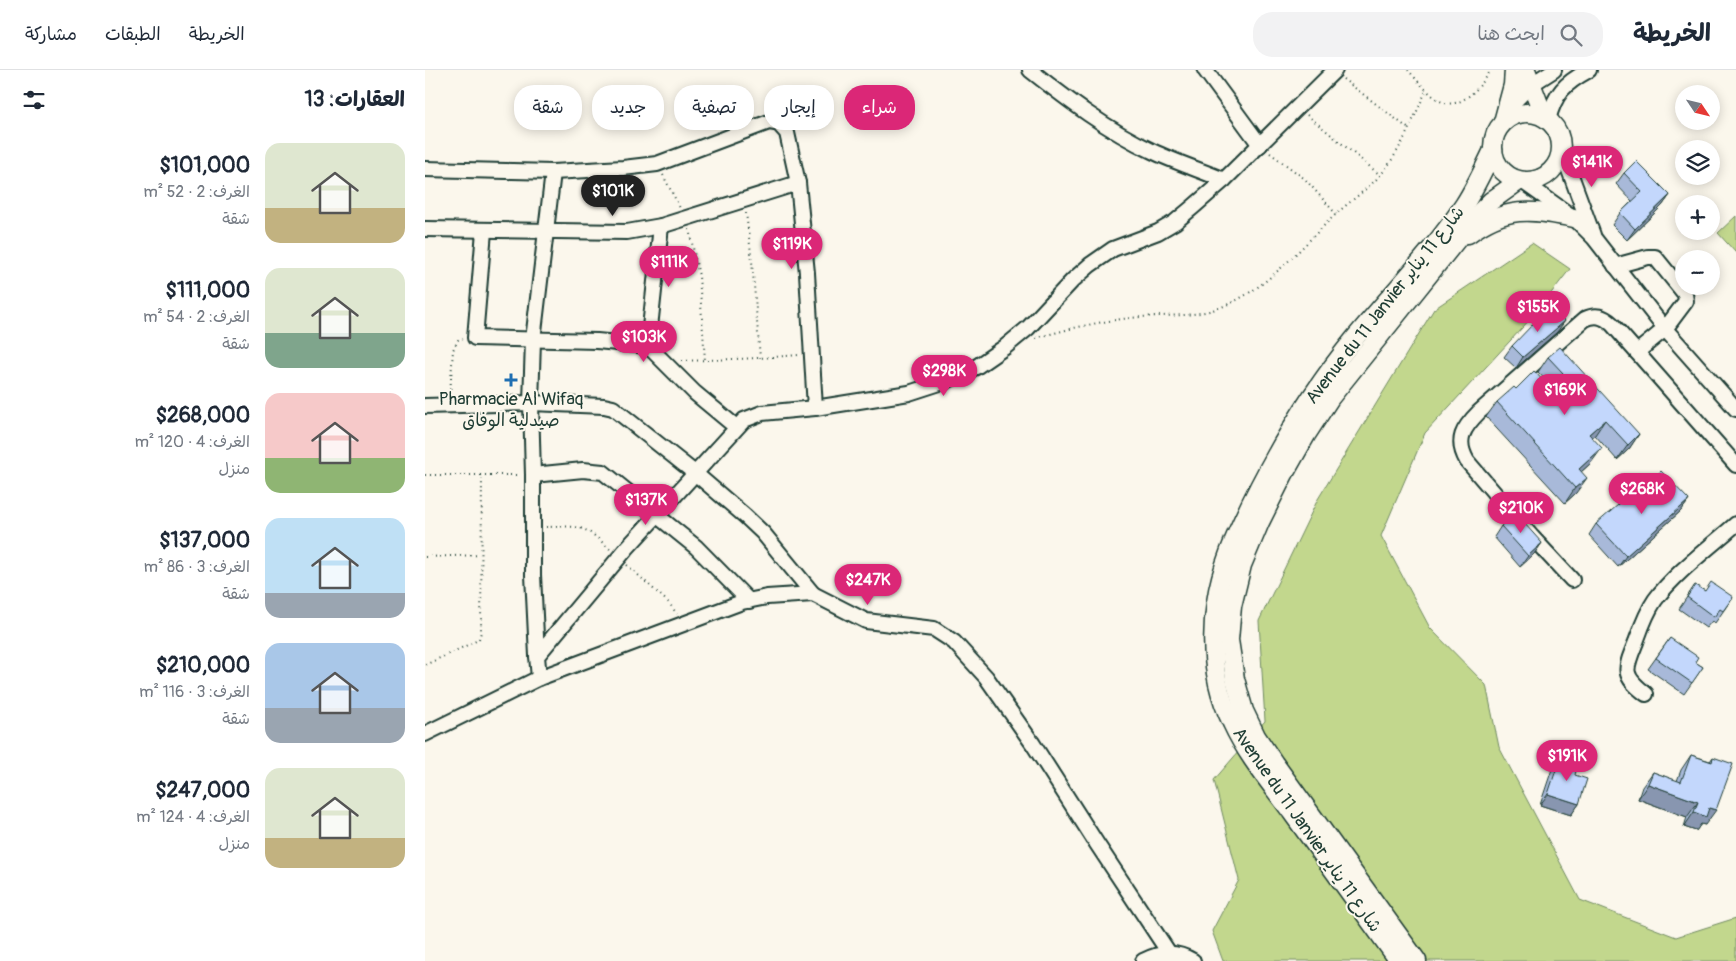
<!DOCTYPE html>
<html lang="ar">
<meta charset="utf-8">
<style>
body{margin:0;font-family:Pangolin,"Playpen Sans Arabic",sans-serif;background:#f2f2f3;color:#1f2937;direction:rtl;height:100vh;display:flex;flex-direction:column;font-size:19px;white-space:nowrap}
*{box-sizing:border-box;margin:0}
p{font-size:16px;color:#747a83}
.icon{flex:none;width:28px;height:28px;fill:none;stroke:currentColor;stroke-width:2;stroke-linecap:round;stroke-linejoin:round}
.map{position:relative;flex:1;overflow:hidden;direction:ltr}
.drawer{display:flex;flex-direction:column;background:#fff;width:425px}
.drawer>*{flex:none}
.top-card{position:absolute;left:15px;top:15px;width:475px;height:45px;direction:rtl;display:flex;gap:10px}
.needle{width:32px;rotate:125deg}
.buttons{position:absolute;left:1250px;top:15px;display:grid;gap:10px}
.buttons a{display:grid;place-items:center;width:45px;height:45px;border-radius:50%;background:#fff;box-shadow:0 2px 12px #0003;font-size:25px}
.price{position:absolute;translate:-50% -42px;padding:0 11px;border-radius:18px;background:#db2777;color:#fff;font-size:16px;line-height:32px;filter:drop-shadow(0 1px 2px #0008)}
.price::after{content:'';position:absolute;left:50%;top:30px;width:15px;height:11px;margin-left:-8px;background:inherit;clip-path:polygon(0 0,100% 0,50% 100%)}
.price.selected{background:#222;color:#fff}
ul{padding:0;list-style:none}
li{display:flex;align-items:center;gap:15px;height:125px;padding:0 20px}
li span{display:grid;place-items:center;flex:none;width:140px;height:100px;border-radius:15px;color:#555}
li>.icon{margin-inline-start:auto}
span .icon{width:60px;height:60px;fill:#fffc;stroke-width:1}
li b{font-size:21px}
h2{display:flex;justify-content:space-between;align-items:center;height:60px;padding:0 20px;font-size:21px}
.chip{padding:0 18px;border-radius:20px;background:#fff;box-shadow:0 2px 12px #0003;font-size:18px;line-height:45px}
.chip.selected{background:#db2777;color:#fff}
header{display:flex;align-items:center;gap:30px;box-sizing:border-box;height:70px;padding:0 25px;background:#fff;border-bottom:1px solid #e0e1e3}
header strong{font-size:24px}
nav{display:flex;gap:28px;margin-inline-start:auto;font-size:18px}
.search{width:350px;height:45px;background:#f2f2f3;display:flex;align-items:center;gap:12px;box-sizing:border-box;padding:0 18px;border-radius:20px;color:#747a83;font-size:19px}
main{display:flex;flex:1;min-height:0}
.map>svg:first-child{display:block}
.green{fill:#c2d78d;stroke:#708a60}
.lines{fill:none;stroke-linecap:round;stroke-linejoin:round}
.minor-casing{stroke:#1f3d34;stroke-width:18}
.major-casing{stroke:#1f3d34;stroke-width:21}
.path{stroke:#1f3d34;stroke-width:2;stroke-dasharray:1 4;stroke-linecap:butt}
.minor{stroke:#fbf7ec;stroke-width:14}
.major{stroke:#fbf7ec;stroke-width:18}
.wall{fill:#a8b9d9;stroke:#1f3d34}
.shaded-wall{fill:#8896b0;stroke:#1f3d34}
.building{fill:#c3d7fc;stroke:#1f3d34}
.poi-dot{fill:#1f6fb2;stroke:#fbf7ec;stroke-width:2}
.labels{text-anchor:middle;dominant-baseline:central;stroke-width:4;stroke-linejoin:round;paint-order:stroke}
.street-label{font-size:18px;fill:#1f3d34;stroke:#fbf7ec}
.poi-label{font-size:18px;fill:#1f3d34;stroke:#fbf7ec}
</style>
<header>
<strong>الخريطة</strong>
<div class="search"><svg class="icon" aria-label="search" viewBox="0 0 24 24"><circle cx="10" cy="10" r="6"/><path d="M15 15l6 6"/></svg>ابحث هنا</div>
<nav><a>الخريطة</a><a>الطبقات</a><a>مشاركة</a></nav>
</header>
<main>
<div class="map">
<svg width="1311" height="891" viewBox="0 0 1311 891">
<rect width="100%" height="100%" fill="#fbf7ec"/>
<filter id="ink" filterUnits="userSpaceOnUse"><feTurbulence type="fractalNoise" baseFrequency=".02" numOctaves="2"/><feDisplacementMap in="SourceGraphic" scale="10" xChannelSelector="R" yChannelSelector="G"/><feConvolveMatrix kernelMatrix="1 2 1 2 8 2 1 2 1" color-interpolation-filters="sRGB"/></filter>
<g filter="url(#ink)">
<g class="green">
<polygon points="1311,146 1311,183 1293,163"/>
<polygon points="1107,173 1145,199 1109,245 1000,363 956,466 1005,558 1061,615 1074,677 1155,830 1251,867 1311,848 1311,891 798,891 787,861 814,810 789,710 840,651 834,551 893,429 1009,239"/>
</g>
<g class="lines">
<defs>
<g id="minor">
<path d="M605,0C643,30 682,60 727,81C750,92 775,100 799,110"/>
<polyline points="780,0 835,75"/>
<polyline points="1083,38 1107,14 1129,0"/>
<path d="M1123,50C1130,23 1140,13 1164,0"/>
<polyline points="1136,78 1168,165"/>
<polyline points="0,99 128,102 198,98 232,94 344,52 354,54 362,63 373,113 382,203 390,338"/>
<polyline points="1097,111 1149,148 1169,168 1240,259 1311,339"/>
<polyline points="0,159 202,162 236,156 373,113"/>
<polyline points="59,161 50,268 172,271 223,276 270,323 311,357"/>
<polyline points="1190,196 1223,187 1230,187 1260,224 1261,231 1240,259 1212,282"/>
<polyline points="223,276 236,156"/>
<polyline points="0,336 106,333 179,336 188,338 271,404 320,446 338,463 388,524"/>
<polyline points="108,405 158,400 178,402 271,477 324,531"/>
<path d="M1147,510L1107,467L1042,391C1030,370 1038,358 1054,342L1160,249C1171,244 1178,246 1187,254L1311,395"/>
<polyline points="112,586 108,505 108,405 106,333 108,270 128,102"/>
<polyline points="114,608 112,586 202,478 319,350 337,343 390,338 484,323 521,311 551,297 580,277 603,258 648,210 665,195 688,179 733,162 750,152 768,137 799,110 910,0"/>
<path d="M1221,624C1196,605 1200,599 1211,572C1216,558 1221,543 1230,530C1250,503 1285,477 1311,454"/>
<polyline points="0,664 114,608 317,532 342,527 388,524 441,551 509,559 529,572 561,607 608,674 672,774 744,883"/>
<path d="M718,891C735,882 752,881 768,891"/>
</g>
<g id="major">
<polyline points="1101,0 1119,47"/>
<circle cx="1102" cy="77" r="34"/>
<polyline points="1078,52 1088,15 1089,0"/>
<path d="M1043,164C1081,136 1105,139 1149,148"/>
<path d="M974,891C939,842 903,793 868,744C847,715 822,686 807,653C788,615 785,573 791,532C796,497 811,464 826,433C855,374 888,319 930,268C966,224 1007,183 1039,135C1050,118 1059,99 1068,80"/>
<polyline points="992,891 849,693 831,666 819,641 810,609 804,570 807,536 817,495 835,452 859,404 881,365 905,328 1050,147 1066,131 1094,111"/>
</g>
</defs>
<use href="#minor" class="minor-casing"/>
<use href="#major" class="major-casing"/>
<g class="path">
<path d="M983,0C991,9 1006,27 1017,32C1037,40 1057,15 1066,0"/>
<polyline points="918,9 984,59"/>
<polyline points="882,45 955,105"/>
<polyline points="845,83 880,109 911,144"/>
<polyline points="238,105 255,138"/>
<polyline points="321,143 327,191 335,288"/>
<polyline points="264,159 274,206 280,290"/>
<path d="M611,268C646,258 680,250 716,247C739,245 761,247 784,241C836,227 871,182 909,146C927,129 948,116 962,97C979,73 990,45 1002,19"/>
<polyline points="257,291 335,288 374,285"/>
<polyline points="25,324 28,280 33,270 38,269"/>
<polyline points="0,405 95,405"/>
<path d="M121,457C134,457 152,454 164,462C172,467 179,474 186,480"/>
<polyline points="0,487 55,485"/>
<polyline points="202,495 244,533 252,544"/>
<polyline points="0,595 49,572 54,569 56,562 57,405"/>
</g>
<use href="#minor" class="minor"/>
<use href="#major" class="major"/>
</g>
<g class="wall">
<polygon points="1199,103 1245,125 1237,136 1202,170 1187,155 1195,143 1207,131 1191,114"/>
<polygon points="1111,255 1132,262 1091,298 1079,287 1087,276"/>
<polygon points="1123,287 1214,364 1204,379 1192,390 1170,365 1167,367 1166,393 1156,402 1151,423 1140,433 1061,347 1072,332 1124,317 1125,315 1113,302"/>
<polygon points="1229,408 1264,430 1256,441 1193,497 1164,465 1171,454 1216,429 1223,422 1221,419"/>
<polygon points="1076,456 1117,473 1109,484 1095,497 1069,467"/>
<polygon points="1270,515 1280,521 1308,527 1290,553 1287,551 1281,558 1254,539"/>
<polygon points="1245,568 1270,592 1278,597 1259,624 1223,599"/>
<polygon points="1136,685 1144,698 1150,705 1154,734 1146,745 1115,735 1128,696"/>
<polygon points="1266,685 1285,691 1288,687 1280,755 1276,754 1271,761 1259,757 1262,747 1213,729 1217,717 1228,702 1252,711 1256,700"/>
</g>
<g class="shaded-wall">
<polygon points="1245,125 1237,136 1202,170 1210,159"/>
<polygon points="1140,251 1132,262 1091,298 1098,287"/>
<polygon points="1180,350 1170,365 1154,379 1164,364"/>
<polygon points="1214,364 1204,379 1192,390 1203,375"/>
<polygon points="1177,378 1166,393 1145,412 1154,399"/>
<polygon points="1162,408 1151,423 1140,433 1150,418"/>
<polygon points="1264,430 1256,441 1193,497 1201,486"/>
<polygon points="1117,473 1109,484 1095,497 1103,486"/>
<polygon points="1223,714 1273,732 1262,747 1213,729"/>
<polygon points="1123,724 1154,734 1146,745 1115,735"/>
<polygon points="1284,738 1291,740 1280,755 1276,754 1271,761 1259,757 1269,742"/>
</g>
<g class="building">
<polygon points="1211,91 1245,125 1210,159 1195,143 1217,122 1199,103"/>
<polygon points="1128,238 1140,251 1098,287 1087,276 1109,253 1111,255"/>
<polygon points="1135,277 1214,364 1203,375 1180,350 1164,364 1177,378 1154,399 1162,408 1150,418 1072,332 1089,317 1091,319 1109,301 1124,317 1138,303 1123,287"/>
<polygon points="1236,401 1264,430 1201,486 1171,454 1208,422 1216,429 1233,413 1229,408"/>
<polygon points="1090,443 1117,473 1103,486 1076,456"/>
<polygon points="1286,512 1308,527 1298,541 1295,539 1289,547 1262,527 1270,515 1280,521"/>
<polygon points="1245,568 1273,587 1270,592 1278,597 1267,613 1231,588"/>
<polygon points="1136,685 1148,689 1144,698 1151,701 1150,705 1162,709 1154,734 1123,724"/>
<polygon points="1266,685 1287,692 1288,687 1308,694 1291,740 1284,738 1281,747 1269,742 1273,732 1223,714 1228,702 1256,712"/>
</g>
</g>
<path class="poi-dot" d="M83.5 302.5h5v5h5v5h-5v5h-5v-5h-5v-5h5z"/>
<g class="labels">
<g class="street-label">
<text transform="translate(960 235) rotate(-52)">Avenue du 11 Janvier شارع 11 يناير</text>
<text transform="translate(882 760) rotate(55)">Avenue du 11 Janvier شارع 11 يناير</text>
</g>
<g class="poi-label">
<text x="86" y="329">Pharmacie Al Wifaq<tspan x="86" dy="21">صيدلية الوفاق</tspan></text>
</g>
</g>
</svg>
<div class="buttons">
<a><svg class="needle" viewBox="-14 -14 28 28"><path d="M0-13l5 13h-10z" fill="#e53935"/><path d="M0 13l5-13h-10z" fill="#747a83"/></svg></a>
<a><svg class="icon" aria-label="layers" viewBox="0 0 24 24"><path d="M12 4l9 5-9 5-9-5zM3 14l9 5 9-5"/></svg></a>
<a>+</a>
<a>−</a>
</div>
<b class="price" style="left:1167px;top:118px">$141K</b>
<b class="price selected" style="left:188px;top:147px">$101K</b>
<b class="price" style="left:367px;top:200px">$119K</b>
<b class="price" style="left:244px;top:218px">$111K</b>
<b class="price" style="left:1113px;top:263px">$155K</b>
<b class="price" style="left:219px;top:293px">$103K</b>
<b class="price" style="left:519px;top:327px">$298K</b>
<b class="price" style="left:1140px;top:346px">$169K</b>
<b class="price" style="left:1217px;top:445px">$268K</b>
<b class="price" style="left:221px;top:456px">$137K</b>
<b class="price" style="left:1096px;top:464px">$210K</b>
<b class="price" style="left:443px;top:536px">$247K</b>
<b class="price" style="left:1142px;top:712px">$191K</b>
<div class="top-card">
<a class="chip selected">شراء</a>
<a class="chip">إيجار</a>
<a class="chip">تصفية</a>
<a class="chip">جديد</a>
<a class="chip">شقة</a>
</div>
</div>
<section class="drawer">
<h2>العقارات: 13<svg class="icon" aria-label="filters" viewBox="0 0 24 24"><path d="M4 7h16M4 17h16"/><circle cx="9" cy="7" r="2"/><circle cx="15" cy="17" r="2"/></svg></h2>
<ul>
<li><span style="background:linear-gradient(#dfe7d0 65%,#c2b280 0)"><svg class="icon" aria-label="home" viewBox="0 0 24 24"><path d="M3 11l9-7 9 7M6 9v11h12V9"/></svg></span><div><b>$101,000</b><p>الغرف: 2 · 52 m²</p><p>شقة</p></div></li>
<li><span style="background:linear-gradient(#dfe7d0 65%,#7fa58c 0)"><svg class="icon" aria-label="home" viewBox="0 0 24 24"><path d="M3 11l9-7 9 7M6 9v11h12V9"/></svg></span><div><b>$111,000</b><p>الغرف: 2 · 54 m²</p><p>شقة</p></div></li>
<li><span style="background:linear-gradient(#f6c9c9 65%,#8fb573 0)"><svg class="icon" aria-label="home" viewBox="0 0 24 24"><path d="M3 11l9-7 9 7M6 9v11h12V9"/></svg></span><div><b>$268,000</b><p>الغرف: 4 · 120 m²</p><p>منزل</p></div></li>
<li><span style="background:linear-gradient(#bfe0f5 75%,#9aa5b1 0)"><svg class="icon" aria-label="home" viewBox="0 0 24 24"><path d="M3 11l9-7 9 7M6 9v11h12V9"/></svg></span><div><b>$137,000</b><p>الغرف: 3 · 86 m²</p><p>شقة</p></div></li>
<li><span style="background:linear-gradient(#a9c7e8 65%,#9aa5b1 0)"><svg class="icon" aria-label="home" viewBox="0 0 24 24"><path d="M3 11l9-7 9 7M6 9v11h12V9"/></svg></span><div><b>$210,000</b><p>الغرف: 3 · 116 m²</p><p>شقة</p></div></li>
<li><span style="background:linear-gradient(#dfe7d0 70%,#c2b280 0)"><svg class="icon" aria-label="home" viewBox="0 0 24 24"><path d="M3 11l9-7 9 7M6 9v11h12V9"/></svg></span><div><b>$247,000</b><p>الغرف: 4 · 124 m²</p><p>منزل</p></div></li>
</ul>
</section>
</main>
